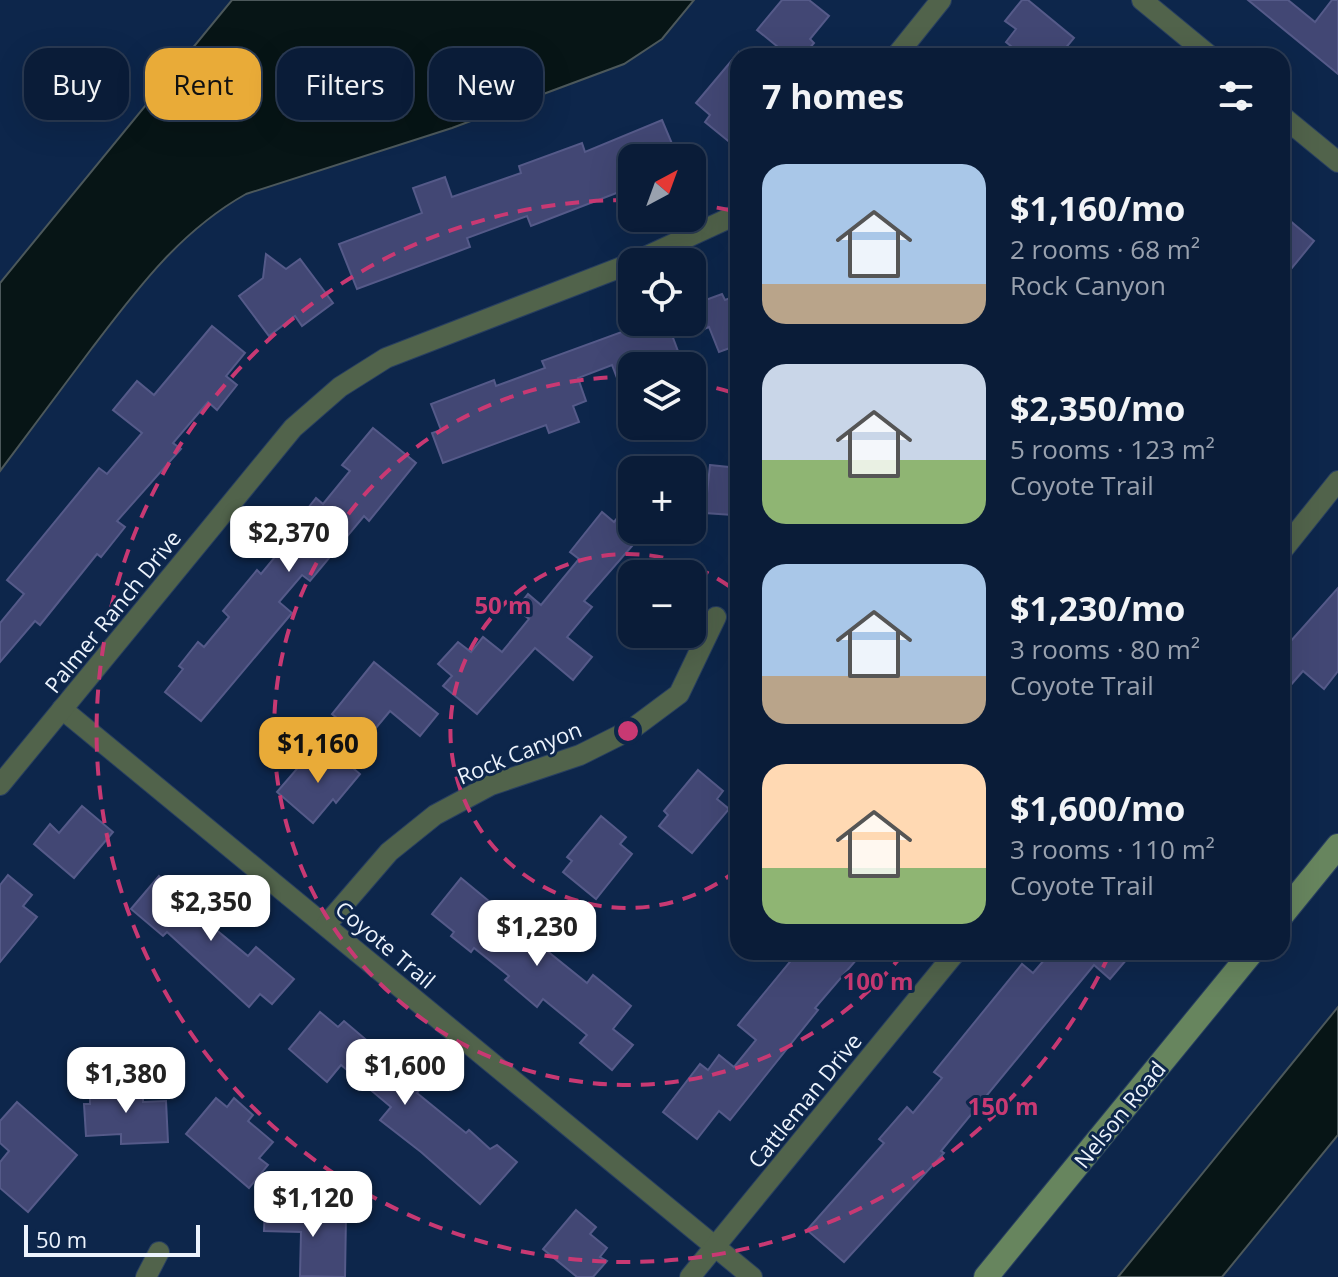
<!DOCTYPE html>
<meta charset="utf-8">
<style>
body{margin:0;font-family:"Open Sans",sans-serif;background:#182943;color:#f1f3f6;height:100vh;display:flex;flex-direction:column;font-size:30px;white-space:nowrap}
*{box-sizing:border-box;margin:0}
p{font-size:26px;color:#99a1ae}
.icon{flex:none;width:44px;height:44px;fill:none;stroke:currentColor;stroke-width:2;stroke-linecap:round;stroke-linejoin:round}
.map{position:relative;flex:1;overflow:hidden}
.panel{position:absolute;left:730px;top:48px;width:560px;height:912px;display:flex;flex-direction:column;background:#0a1c38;border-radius:24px;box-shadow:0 8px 32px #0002,0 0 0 2px #2a3a53}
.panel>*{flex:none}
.top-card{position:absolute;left:24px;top:48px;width:586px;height:72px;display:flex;gap:16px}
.needle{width:52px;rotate:41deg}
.fabs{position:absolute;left:618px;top:144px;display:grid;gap:16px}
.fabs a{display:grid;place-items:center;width:88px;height:88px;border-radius:16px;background:#0a1c38;box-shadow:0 8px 32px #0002,0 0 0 2px #2a3a53;font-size:40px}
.scale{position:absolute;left:24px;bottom:20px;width:176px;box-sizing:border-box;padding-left:8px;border:4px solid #ecf3fd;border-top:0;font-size:22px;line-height:28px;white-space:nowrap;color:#ecf3fd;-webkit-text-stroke:6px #0d264b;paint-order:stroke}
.price{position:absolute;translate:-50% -68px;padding:0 18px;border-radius:16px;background:#fff;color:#222;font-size:26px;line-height:52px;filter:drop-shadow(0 2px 4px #0008)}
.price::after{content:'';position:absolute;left:50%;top:48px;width:24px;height:18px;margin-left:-12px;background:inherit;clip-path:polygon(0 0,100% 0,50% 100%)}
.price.current{background:#e9ab38;color:#111}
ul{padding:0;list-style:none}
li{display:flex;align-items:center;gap:24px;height:200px;padding:0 32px}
li span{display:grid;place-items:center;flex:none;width:224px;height:160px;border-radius:24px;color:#555}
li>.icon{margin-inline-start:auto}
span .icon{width:96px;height:96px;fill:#fffc;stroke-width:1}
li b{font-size:34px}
h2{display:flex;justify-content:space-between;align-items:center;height:96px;padding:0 32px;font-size:34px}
.pill{padding:0 28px;border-radius:24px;background:#0a1c38;box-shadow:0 8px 32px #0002,0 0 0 2px #2a3a53;font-size:28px;line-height:72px}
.pill.current{background:#e9ab38;color:#111}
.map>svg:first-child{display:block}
.water{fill:#071516;stroke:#4c585b;stroke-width:2}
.building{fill:#424774;stroke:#555a89;stroke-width:2}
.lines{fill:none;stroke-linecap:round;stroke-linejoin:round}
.street-casing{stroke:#283f60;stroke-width:22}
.secondary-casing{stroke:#283f60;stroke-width:26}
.street{stroke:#51634b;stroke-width:20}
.secondary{stroke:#67855e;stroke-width:24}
.ring{fill:none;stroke:#c83973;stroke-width:4;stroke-dasharray:14 10}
.labels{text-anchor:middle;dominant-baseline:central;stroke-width:6;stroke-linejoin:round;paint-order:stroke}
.street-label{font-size:22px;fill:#ecf3fd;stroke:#0d264b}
.centre{fill:#c83973;stroke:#0d264b;stroke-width:4}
.ring-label{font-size:24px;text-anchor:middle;font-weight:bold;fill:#c83973;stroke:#0d264b;stroke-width:6;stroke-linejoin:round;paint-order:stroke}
</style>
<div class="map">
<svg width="1338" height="1277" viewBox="0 0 1338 1277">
<rect width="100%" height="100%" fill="#0d264b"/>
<g class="water">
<path d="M232,0H694L662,39L624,64L452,128L246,194C180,231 137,289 92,348C61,389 31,430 0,471V283Z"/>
<polygon points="1338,1007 1338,1135 1222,1277 1118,1277"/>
</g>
<g class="building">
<polygon points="782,0 809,0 829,16 810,39 814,43 803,56 789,56 757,30"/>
<polygon points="1022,0 1028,0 1074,38 1059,56 1023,56 1006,42 1016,29 1005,21"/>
<polygon points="1248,0 1288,0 1315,22 1332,0 1338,0 1338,74"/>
<polygon points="738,53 738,149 705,122 710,115 696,103"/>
<polygon points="662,120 678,158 632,158 632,187 531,226 527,216 467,238 470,247 357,289 339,244 422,213 413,188 445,177 452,197 521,173 519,166 582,143 585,152"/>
<polygon points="1282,214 1314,241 1282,280"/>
<polygon points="266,254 286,269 300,259 333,303 302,326 295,316 269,336 239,296 263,278"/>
<polygon points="722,294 725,300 738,295 738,345 719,352 709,327 692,334 692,305"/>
<polygon points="212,326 245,353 226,376 237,385 217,410 208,402 173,443 181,449 117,521 125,527 101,557 97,554 40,625 35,621 0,662 0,623 24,594 7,580 99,468 107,474 142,433 113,410 137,381 154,395"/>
<polygon points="638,326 640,333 650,329 652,333 669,327 682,362 670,366 632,366 632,372 617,378 612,365 578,378 586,401 573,406 579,422 549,433 546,425 443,463 432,433 441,430 431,404 494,380 496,386 545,368 542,361"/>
<polygon points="373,428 416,463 369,521 364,516 310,581 302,575 279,602 292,613 201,721 165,692 183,669 179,666 198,642 204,647 229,617 223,611 257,570 261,574 298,529 294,526 316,498 323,504 350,471 342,465"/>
<polygon points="710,465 738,468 738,506 733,506 732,515 705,513"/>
<polygon points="632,500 632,530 646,530 584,601 592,607 567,637 592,657 573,680 535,648 477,714 443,686 452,676 438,664 458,642 471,652 483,637 502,652 529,619 516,609 528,594 541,605 579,559 570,552 602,512 614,522"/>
<polygon points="1338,588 1338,671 1324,689 1303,671 1282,695 1282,651"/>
<polygon points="374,662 438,714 420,736 390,711 365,741 332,714"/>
<polygon points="314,749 334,765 340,757 360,774 336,803 333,799 313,823 277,792"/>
<polygon points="698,770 723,791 717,799 729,809 692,853 659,826 668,815 664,811"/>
<polygon points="82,806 113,832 74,878 34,844 50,824 59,833"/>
<polygon points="601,816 626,837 620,844 632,854 596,899 563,872 572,861 567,857"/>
<polygon points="8,875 32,895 23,906 37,917 0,962 0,885"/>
<polygon points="159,876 188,901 196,893 224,916 214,928 248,956 256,947 294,979 272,1004 260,994 249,1007 167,932 163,936 131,909"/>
<polygon points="461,878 519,926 533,908 561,931 546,950 587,983 593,975 631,1006 613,1029 633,1045 612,1070 580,1043 587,1035 543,999 537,1007 505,980 509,976 474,948 471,952 451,936 454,932 432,914"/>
<polygon points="798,952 863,952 815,1008 818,1010 730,1120 719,1111 697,1139 663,1112 700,1064 708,1070 719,1055 734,1067 756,1040 738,1025"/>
<polygon points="1051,952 1133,952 1110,979 1094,965 941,1151 944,1153 844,1262 807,1230 884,1143 879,1139 907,1107 913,1113 942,1078 934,1072 1022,964 1033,973"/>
<polygon points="320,1012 338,1027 344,1021 377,1049 375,1051 421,1088 417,1093 466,1133 469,1130 490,1149 497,1145 517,1162 480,1204 421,1152 380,1120 391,1107 341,1065 327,1082 289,1049"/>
<polygon points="143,1084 143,1102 166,1101 168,1142 121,1144 121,1134 86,1136 84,1104 90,1104 90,1086"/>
<polygon points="216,1098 227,1107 234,1098 253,1115 248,1121 273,1142 259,1158 268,1165 249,1188 186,1134"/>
<polygon points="17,1102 77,1155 28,1212 0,1188 0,1162 9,1151 0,1143 0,1121"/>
<polygon points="265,1207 309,1208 309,1214 346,1215 345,1277 300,1276 301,1232 264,1231"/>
<polygon points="576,1210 596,1227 590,1234 607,1248 600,1257 607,1261 593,1277 577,1277 543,1249"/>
</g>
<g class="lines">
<defs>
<g id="street">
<polyline points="1142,0 1210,56"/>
<polyline points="896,56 941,0"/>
<polyline points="1282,116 1338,162"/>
<polyline points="634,262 738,214"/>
<polyline points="1282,551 1338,481"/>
<polyline points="62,709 752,1277"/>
<polyline points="0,785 293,428 340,387 386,358 632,263"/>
<polyline points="326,925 389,852 435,815 491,785 580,755 632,729 679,694 716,617"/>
<polyline points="146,1277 159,1252"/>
<polyline points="690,1277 956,952"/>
</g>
<g id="secondary">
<polyline points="1282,915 1338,846"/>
<polyline points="986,1277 1252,952"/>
</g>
</defs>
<use href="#street" class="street-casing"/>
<use href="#secondary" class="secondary-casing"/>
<use href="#street" class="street"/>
<use href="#secondary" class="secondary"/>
</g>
<g class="ring">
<path d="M737 870A177 177 0 1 1 737 592"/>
<path d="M903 954A354 354 0 1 1 631 377M693 383A354 354 0 0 1 737 394"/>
<path d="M1109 955A531 531 0 1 1 628 200M693 204A531 531 0 0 1 734 211"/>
</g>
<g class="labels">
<g class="street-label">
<text transform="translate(112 611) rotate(-51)">Palmer Ranch Drive</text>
<text transform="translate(519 752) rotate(-22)">Rock Canyon</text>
<text transform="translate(386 944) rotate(40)">Coyote Trail</text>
<text transform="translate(804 1100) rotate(-51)">Cattleman Drive</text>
<text transform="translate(1119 1114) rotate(-51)">Nelson Road</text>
</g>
</g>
<circle cx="628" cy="731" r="12" class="centre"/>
<g class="ring-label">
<text x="503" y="614">50 m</text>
<text x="878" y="990">100 m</text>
<text x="1003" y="1115">150 m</text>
</g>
</svg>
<div class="fabs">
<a><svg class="needle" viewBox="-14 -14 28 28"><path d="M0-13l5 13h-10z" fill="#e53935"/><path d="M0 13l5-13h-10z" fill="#99a1ae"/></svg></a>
<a><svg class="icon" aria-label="locate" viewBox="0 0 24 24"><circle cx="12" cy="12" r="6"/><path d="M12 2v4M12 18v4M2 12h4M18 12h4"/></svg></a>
<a><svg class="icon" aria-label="layers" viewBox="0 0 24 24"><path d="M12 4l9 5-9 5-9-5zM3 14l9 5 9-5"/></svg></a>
<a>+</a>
<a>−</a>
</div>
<div class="scale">50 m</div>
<b class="price" style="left:289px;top:574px">$2,370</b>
<b class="price current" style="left:318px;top:785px">$1,160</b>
<b class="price" style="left:211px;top:943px">$2,350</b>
<b class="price" style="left:537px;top:968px">$1,230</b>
<b class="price" style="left:405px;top:1107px">$1,600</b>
<b class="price" style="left:126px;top:1115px">$1,380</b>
<b class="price" style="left:313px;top:1239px">$1,120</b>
<div class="top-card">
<a class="pill">Buy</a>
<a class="pill current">Rent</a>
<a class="pill">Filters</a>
<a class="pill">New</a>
</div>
<section class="panel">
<h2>7 homes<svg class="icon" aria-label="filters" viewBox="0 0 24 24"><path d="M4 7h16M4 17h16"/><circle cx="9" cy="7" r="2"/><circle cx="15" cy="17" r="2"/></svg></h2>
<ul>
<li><span style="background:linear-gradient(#a9c7e8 75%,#b9a48a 0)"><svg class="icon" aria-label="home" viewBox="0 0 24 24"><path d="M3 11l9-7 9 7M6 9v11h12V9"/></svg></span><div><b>$1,160/mo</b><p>2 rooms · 68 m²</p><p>Rock Canyon</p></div></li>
<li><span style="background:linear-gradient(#c9d6e8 60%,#8fb573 0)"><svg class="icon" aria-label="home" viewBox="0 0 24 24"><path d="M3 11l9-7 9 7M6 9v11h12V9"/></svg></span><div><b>$2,350/mo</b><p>5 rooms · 123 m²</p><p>Coyote Trail</p></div></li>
<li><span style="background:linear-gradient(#a9c7e8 70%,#b9a48a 0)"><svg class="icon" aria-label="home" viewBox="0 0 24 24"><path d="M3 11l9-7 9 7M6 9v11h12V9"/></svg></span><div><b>$1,230/mo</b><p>3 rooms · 80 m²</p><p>Coyote Trail</p></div></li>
<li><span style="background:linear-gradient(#ffd9b3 65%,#8fb573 0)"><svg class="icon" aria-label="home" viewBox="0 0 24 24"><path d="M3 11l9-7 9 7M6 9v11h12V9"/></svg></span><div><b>$1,600/mo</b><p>3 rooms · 110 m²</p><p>Coyote Trail</p></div></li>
</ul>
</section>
</div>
